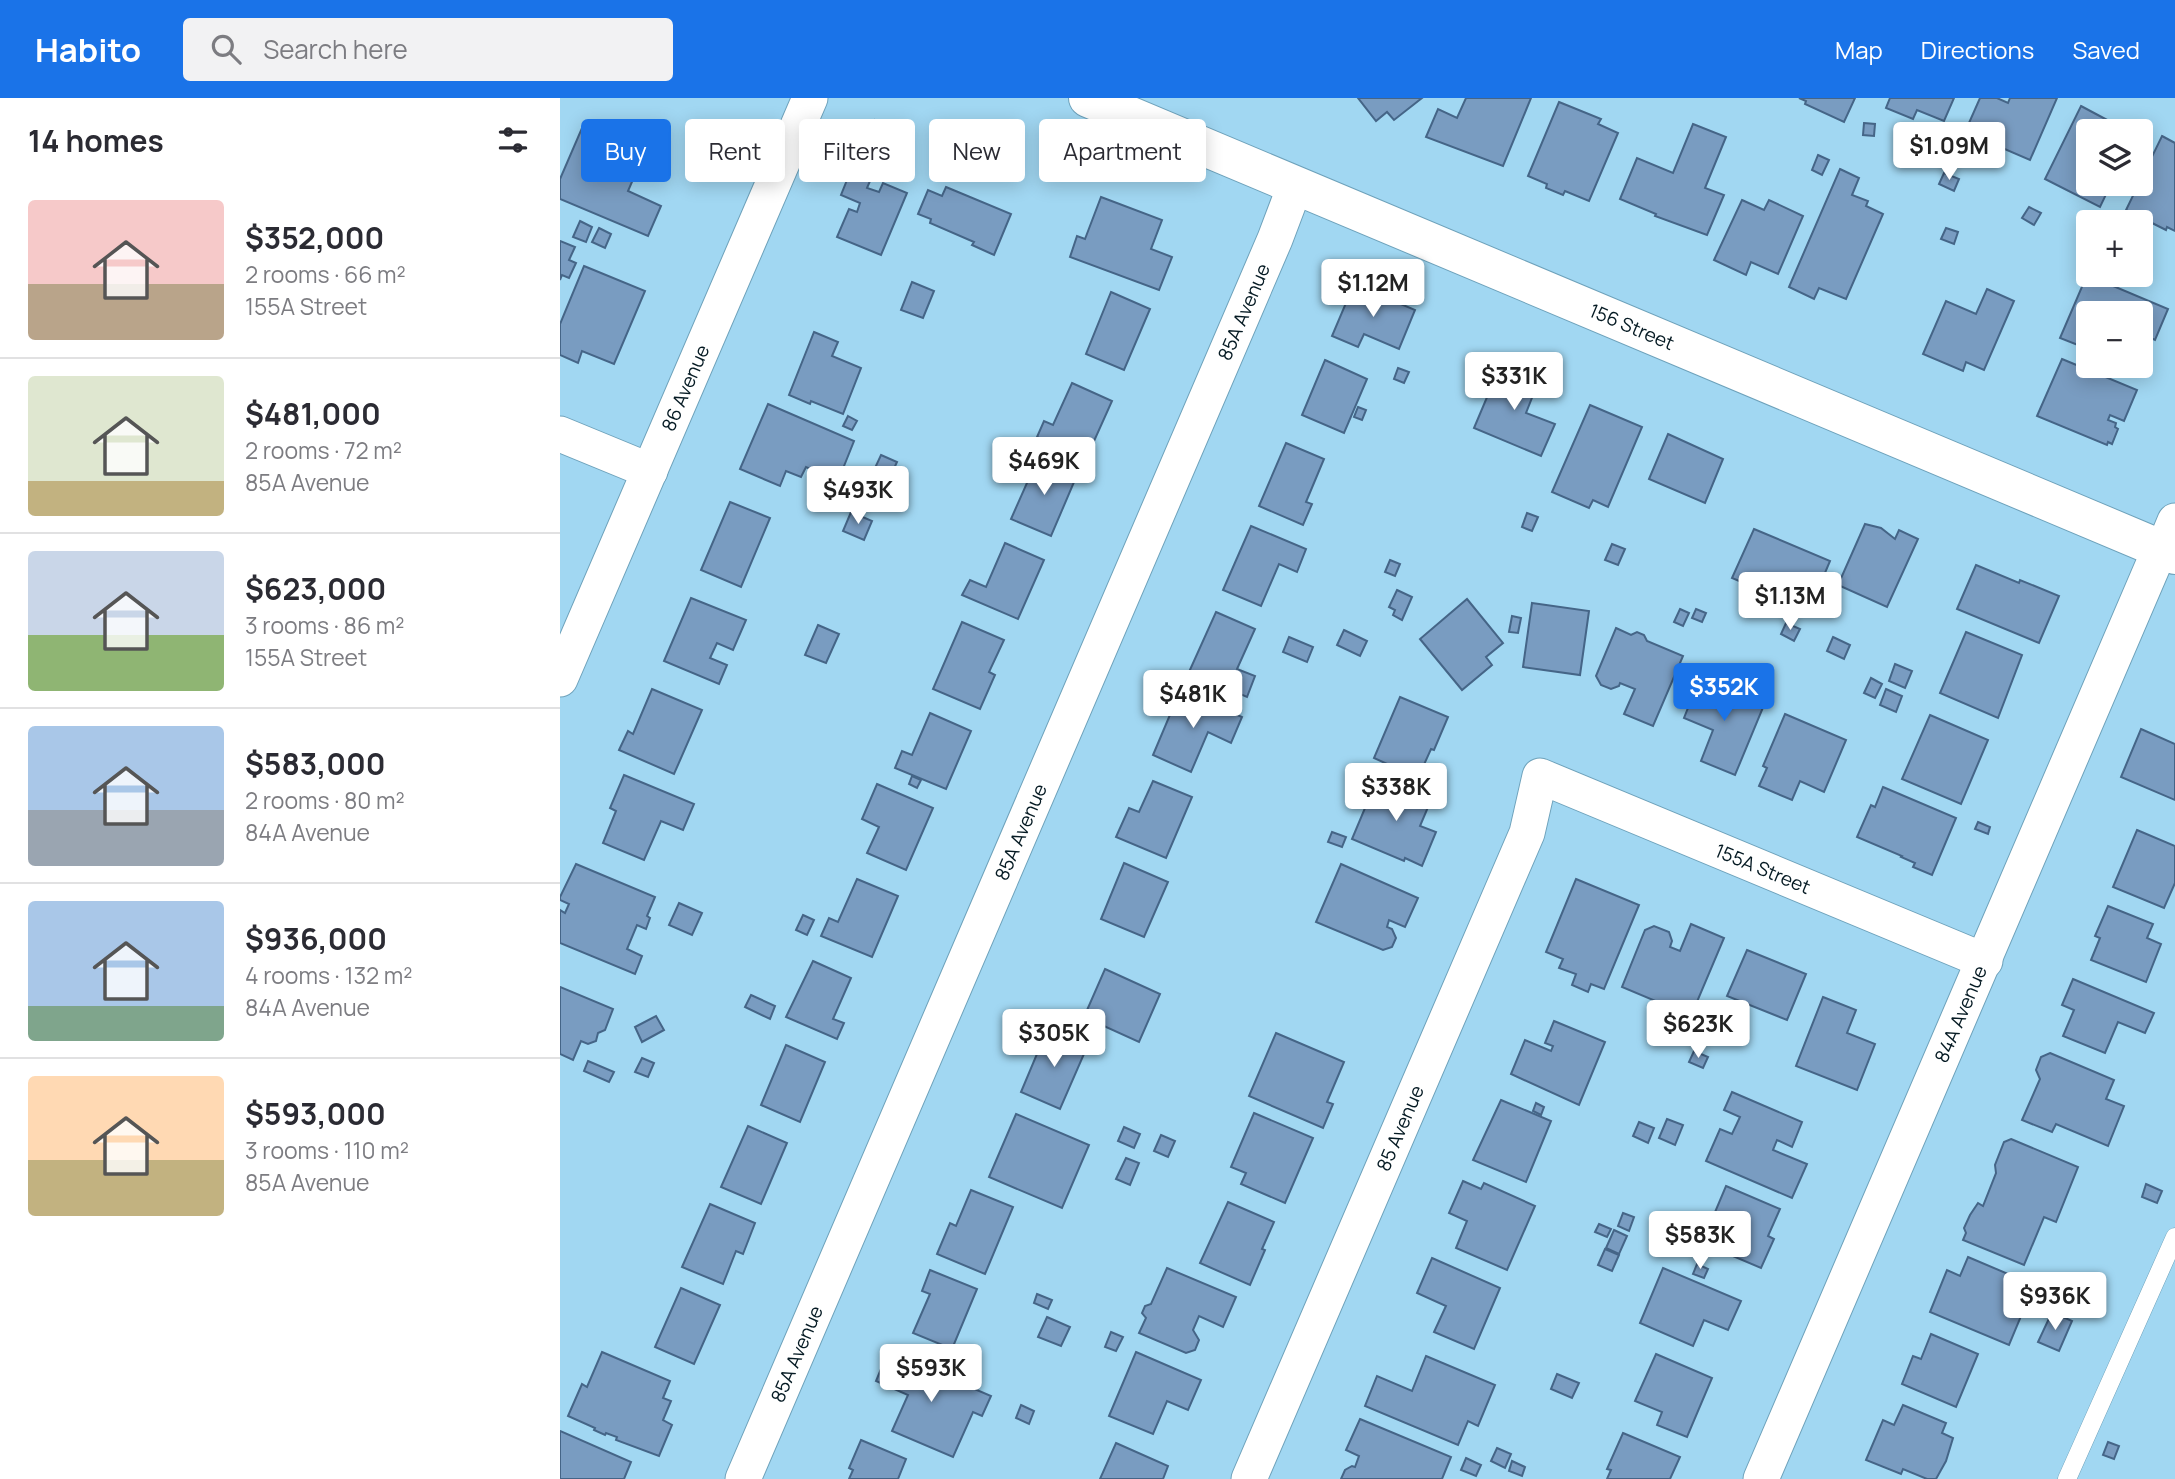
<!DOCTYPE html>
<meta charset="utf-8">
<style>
body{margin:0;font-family:Manrope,sans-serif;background:#f2f2f3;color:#2b2b33;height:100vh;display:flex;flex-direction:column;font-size:26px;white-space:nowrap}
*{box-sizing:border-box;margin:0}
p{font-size:23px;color:#7c7c81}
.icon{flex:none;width:38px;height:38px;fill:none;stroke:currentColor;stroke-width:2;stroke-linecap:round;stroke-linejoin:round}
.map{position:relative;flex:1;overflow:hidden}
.sheet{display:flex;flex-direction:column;background:#fff;width:560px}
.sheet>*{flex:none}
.guide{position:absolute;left:21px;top:21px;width:665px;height:63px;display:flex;gap:14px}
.tools{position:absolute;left:1516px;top:21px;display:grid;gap:14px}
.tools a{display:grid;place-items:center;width:77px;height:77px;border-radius:7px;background:#fff;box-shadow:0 4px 18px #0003;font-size:35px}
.price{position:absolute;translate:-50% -60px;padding:0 16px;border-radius:7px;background:#fff;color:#222;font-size:23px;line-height:46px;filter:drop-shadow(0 2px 4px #0008)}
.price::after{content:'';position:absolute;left:50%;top:42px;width:21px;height:16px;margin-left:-10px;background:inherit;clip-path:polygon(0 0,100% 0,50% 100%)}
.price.active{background:#1a73e8;color:#fff}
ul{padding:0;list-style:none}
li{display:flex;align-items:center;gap:21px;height:175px;padding:0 28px}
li+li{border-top:2px solid #e1e1e2}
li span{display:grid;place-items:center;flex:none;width:196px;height:140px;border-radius:7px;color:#555}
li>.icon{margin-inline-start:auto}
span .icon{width:84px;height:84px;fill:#fffc;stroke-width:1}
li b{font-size:30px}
h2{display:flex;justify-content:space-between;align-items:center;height:84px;padding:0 28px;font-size:30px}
.pill{padding:0 24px;border-radius:7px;background:#fff;box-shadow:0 4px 18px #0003;font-size:24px;line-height:63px}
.pill.active{background:#1a73e8;color:#fff}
header{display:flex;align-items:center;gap:42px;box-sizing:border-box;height:98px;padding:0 35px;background:#1a73e8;color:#fff}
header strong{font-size:33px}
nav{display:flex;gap:38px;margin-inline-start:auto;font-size:24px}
.search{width:490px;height:63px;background:#f2f2f3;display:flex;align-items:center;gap:18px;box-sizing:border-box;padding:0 24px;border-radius:7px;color:#7c7c81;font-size:26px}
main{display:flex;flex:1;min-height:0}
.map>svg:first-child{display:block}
.building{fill:#799cc1;stroke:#456587;stroke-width:2}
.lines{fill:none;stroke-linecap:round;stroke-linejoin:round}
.lane-casing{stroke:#6ea2bb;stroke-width:19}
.street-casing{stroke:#6ea2bb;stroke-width:37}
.secondary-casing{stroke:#6ea2bb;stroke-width:40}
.lane{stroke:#fff;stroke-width:18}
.street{stroke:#fff;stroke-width:35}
.secondary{stroke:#fff;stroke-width:38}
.labels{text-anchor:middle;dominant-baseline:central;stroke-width:5;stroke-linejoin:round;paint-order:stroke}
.street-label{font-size:19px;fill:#051a23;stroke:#a1d7f2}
</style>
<header>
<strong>Habito</strong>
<div class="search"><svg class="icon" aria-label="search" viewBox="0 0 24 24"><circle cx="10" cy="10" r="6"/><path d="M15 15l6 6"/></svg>Search here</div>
<nav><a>Map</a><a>Directions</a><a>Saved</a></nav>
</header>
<main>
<section class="sheet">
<h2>14 homes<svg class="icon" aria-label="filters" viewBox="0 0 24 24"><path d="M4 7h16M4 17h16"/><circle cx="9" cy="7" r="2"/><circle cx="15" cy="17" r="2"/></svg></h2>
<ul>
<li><span style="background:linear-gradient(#f6c9c9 60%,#b9a48a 0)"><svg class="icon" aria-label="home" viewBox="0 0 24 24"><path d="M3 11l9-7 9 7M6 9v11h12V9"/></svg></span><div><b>$352,000</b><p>2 rooms · 66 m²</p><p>155A Street</p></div></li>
<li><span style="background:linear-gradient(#dfe7d0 75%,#c2b280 0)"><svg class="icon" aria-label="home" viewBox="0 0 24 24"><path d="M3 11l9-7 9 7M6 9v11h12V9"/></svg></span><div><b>$481,000</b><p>2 rooms · 72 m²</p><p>85A Avenue</p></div></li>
<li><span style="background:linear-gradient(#c9d6e8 60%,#8fb573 0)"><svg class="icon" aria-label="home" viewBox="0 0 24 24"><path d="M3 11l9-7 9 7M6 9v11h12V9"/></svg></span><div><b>$623,000</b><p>3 rooms · 86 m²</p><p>155A Street</p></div></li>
<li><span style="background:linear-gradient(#a9c7e8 60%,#9aa5b1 0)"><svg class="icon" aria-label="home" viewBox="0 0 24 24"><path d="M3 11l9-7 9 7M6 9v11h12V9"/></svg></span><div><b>$583,000</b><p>2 rooms · 80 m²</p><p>84A Avenue</p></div></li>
<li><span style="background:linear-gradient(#a9c7e8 75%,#7fa58c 0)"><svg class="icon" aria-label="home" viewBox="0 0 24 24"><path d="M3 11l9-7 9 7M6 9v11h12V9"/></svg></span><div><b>$936,000</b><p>4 rooms · 132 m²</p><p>84A Avenue</p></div></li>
<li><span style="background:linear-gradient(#ffd9b3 60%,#c2b280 0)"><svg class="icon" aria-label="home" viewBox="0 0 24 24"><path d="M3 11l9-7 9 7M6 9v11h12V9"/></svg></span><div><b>$593,000</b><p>3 rooms · 110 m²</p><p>85A Avenue</p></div></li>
</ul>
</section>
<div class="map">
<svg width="1615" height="1381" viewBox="0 0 1615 1381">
<rect width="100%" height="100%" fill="#a1d7f2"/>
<g class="building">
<polygon points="798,0 862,0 834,22 827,14 816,23"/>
<polygon points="906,0 971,0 943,68 866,39 878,11 897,20"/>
<polygon points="1239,0 1295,0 1284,24 1245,6 1246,3"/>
<polygon points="1330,0 1394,0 1384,23 1357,12 1353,21 1326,10"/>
<polygon points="1420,0 1437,0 1448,5 1450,0 1497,0 1470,62 1405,34"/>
<polygon points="999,4 1041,21 1038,26 1058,35 1029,103 1005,93 1003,97 986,90 987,86 968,78"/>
<polygon points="1521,8 1551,24 1546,33 1528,33 1528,86 1551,86 1540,109 1485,81"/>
<polygon points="315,22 338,31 329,52 326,52 321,65 318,64 307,90 319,94 323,85 347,95 321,157 277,139 289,111 297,114 300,105 281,97 289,77 274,71 291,30 309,37"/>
<polygon points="1304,25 1315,26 1314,38 1303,37"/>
<polygon points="1133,26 1166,39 1145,90 1164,97 1147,137 1095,118 1096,116 1060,101 1077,60 1113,75"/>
<polygon points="22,30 84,56 68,93 101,108 88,138 0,101 0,81"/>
<polygon points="1384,31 1390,34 1386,43 1380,40"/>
<polygon points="1602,38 1615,45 1615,133 1607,129 1606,132 1566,112"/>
<polygon points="1258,57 1269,62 1262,77 1252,72"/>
<polygon points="1280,71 1299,80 1292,97 1308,103 1306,108 1323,116 1286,201 1259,190 1254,201 1229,189"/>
<polygon points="1384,75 1399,81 1394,93 1379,86"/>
<polygon points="386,89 451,116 434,157 412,147 414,144 370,125 371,121 358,116 368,92 382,98"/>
<polygon points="541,99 602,122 591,151 612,159 599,192 510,159 517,138 525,141"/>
<polygon points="1182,102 1204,112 1209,102 1243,118 1218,176 1191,164 1186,177 1154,162"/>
<polygon points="1469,109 1481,115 1474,127 1462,120"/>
<polygon points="20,123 32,129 26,144 13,139"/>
<polygon points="39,130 51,136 45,150 32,144"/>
<polygon points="1386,130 1398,134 1394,146 1381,141"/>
<polygon points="0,143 15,149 9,162 16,165 9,180 2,177 0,182"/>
<polygon points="24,168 85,193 54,266 22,253 18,265 0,257 0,226"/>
<polygon points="1527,177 1608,211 1595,242 1580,235 1580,215 1528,215 1528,251 1500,240"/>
<polygon points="352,184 374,193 363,220 341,212"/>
<polygon points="794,186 855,212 839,251 804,236 798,249 772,238"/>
<polygon points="1427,191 1454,203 1424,272 1406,264 1403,273 1363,256 1386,203 1416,216"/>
<polygon points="551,194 590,211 564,272 526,256"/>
<polygon points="254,234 278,244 272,258 301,270 283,316 251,303 250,306 229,297"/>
<polygon points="1502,261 1577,292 1564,323 1550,317 1548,322 1556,325 1555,329 1558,331 1552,346 1548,344 1547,347 1477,318"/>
<polygon points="765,262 807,281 784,335 742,317"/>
<polygon points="941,266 979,282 966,315 995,326 981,358 914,330"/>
<polygon points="838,270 849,274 844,285 834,281"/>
<polygon points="512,285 552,303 526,361 477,339 484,323 493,327"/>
<polygon points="208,306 294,343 278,383 246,369 241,379 226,373 220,388 180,371"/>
<polygon points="1030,307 1082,329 1048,409 1033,402 1029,410 992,394"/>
<polygon points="798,309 806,312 802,322 794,319"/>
<polygon points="288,318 297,323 292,332 283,328"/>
<polygon points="1108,336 1163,361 1145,405 1089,381"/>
<polygon points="726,345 764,361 746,404 752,406 743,427 699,408"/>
<polygon points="321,357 337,364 331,377 315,370"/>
<polygon points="478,360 517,377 491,438 451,421"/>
<polygon points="170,404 210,420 181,489 141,472"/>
<polygon points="291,414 312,423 304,442 283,433"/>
<polygon points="967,415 978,419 972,433 962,429"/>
<polygon points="1305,426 1321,430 1335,441 1339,432 1358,441 1327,509 1278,487"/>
<polygon points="691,428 746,451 737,474 719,466 701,508 663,492"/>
<polygon points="1194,431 1270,463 1257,494 1242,487 1233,506 1172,480"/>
<polygon points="445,445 484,462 458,521 402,497 410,482 426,489"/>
<polygon points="1052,446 1065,451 1058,467 1045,462"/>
<polygon points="830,462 840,466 835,478 825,474"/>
<polygon points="1416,467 1459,485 1460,482 1499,498 1479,545 1397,511"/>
<polygon points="837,492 852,499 842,522 833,517 835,512 829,509"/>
<polygon points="131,500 186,522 173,552 157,545 150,560 167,567 159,586 104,563"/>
<polygon points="907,501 943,545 926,559 932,567 902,592 860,541"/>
<polygon points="972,505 1029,513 1020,577 963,569"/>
<polygon points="1120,511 1129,515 1123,528 1114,524"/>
<polygon points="1136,511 1146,515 1142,524 1132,520"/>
<polygon points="656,514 695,531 677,571 695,578 687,599 629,574"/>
<polygon points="952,518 961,520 958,535 949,534"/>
<polygon points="402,524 444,542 429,574 435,577 420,611 373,591"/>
<polygon points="1226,525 1240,531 1234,543 1221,536"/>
<polygon points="258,527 279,536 266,565 245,557"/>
<polygon points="1056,530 1071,537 1077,534 1084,537 1087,543 1123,558 1093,628 1064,616 1075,591 1060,585 1059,588 1051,591 1041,587 1036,578"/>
<polygon points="784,532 807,543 800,558 777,547"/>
<polygon points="1406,534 1462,557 1438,620 1380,595"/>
<polygon points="729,539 753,549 747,564 723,554"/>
<polygon points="1273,539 1290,547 1284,561 1267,553"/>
<polygon points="1335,566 1352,573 1345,590 1329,583"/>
<polygon points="1140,580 1204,607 1175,677 1141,663 1153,632 1124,620"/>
<polygon points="1311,580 1322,586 1315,600 1304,595"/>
<polygon points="92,591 142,612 114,676 59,652 68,633 73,636"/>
<polygon points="1326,591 1342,598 1336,614 1320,607"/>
<polygon points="620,593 682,619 671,645 648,634 631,674 593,657"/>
<polygon points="840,599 888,619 874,652 871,651 858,680 814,660"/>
<polygon points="370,615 411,633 386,691 335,670 342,653 352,657"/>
<polygon points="1225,616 1286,642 1264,694 1240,683 1232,702 1199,688 1207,670 1203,668"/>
<polygon points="1370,617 1428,642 1401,706 1342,681"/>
<polygon points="1581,631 1615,646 1615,702 1561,679"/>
<polygon points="64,677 134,706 123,732 101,723 84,762 43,745 56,713 50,710"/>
<polygon points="352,678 361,682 357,690 349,686"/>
<polygon points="818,679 871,702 860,728 876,734 862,768 845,760 844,763 792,741"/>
<polygon points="593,683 632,699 606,760 556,739 569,710 579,714"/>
<polygon points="317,686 373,710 346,772 307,755 319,729 302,721"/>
<polygon points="1323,689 1396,720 1372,777 1353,769 1355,765 1341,759 1342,758 1297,739 1311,707 1315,709"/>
<polygon points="1418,724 1430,729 1428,736 1415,731"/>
<polygon points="1577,732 1615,748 1615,785 1604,810 1553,789"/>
<polygon points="772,734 786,739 782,749 768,744"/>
<polygon points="564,765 608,784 584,839 541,821"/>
<polygon points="16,766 95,799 87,818 90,820 86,831 77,827 67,851 82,858 75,876 0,845 0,812 5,815 9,806 0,802 0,799"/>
<polygon points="781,766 858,800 845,829 829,822 827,829 832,831 836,840 832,849 823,852 756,824"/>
<polygon points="297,781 338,798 312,859 261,838 269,820 278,824"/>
<polygon points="1016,781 1079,807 1044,891 1031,886 1028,894 1012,887 1016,876 999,870 1003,861 986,854"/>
<polygon points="119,805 142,815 132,837 109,827"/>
<polygon points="1548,808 1593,826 1587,840 1601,846 1586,884 1531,862 1540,840 1535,838"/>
<polygon points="243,817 254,822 247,837 236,832"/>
<polygon points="1131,826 1164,840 1131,918 1062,889 1085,832 1094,828 1109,834 1112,843 1110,849 1120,853"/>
<polygon points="1187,852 1246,876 1227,922 1167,898"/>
<polygon points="253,863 291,880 273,921 284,925 277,941 226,919"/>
<polygon points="545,871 600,896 579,944 524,919"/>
<polygon points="1513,881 1594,915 1585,935 1558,924 1545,955 1503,938 1514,912 1502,907"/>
<polygon points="0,889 53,911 45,932 38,935 36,943 28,946 21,943 13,962 0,956"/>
<polygon points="191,897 215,908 210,921 185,909"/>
<polygon points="1263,899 1296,912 1287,935 1315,946 1297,992 1236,968"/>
<polygon points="96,918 104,932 82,944 75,929"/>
<polygon points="994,923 1045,944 1019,1007 951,976 965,942 991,953 993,948 985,945"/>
<polygon points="487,932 527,949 500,1011 461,994"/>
<polygon points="716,935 784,964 767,1004 773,1006 763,1030 689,998"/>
<polygon points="226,947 265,964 240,1024 201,1007"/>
<polygon points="1134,953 1148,959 1143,970 1129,964"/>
<polygon points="1490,955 1554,982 1546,1001 1564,1008 1548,1048 1496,1026 1492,1034 1462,1022 1480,981 1476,972 1481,959"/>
<polygon points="82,960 94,965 88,979 75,974"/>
<polygon points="28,963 54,974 49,984 24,973"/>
<polygon points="1172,994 1242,1024 1232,1049 1217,1042 1213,1052 1247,1066 1232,1100 1146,1063 1160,1031 1172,1036 1180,1019 1164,1012"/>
<polygon points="941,1002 991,1023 966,1084 913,1062"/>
<polygon points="976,1005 984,1009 981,1017 973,1013"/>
<polygon points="694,1015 753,1040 725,1105 681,1086 686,1075 671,1069"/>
<polygon points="456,1016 529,1047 502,1110 429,1079"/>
<polygon points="1107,1021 1123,1027 1115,1047 1099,1040"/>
<polygon points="1079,1024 1094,1030 1088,1045 1073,1038"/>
<polygon points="188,1028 227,1045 201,1106 161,1089"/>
<polygon points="564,1029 580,1036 574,1050 558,1043"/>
<polygon points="601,1037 615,1043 608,1059 594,1053"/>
<polygon points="1451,1041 1518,1069 1496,1124 1484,1119 1464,1167 1403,1142 1406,1135 1404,1130 1410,1117 1418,1105 1423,1108 1436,1075 1435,1067 1444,1044"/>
<polygon points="566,1060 579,1065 570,1087 556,1081"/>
<polygon points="903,1083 921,1091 924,1085 975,1108 947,1172 896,1150 907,1123 889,1115"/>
<polygon points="1586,1086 1602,1093 1597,1105 1582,1099"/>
<polygon points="1166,1088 1220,1111 1208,1138 1214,1141 1201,1170 1142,1145"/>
<polygon points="411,1092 453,1109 425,1176 377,1156 390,1125 396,1128"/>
<polygon points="668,1104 714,1124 702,1151 705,1152 690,1187 640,1165"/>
<polygon points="150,1106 195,1125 183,1156 176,1153 163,1186 122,1169"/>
<polygon points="1063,1115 1074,1119 1069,1133 1058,1128"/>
<polygon points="1039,1126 1051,1131 1047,1139 1035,1134"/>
<polygon points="1054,1132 1067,1138 1059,1156 1046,1150"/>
<polygon points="1045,1151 1059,1157 1052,1173 1038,1167"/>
<polygon points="1408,1159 1474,1187 1449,1247 1370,1214 1387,1172 1400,1178"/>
<polygon points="872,1160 940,1190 914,1251 874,1234 886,1208 857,1195"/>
<polygon points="1137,1166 1148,1171 1144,1180 1133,1176"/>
<polygon points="607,1170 676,1199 663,1229 639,1218 633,1232 639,1242 635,1252 626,1255 579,1235 586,1220 582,1215 585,1208 591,1206"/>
<polygon points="1103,1170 1181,1203 1168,1232 1144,1222 1133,1248 1080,1225"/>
<polygon points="370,1172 417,1191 392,1251 353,1235 370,1196 362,1193"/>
<polygon points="121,1190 160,1207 134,1266 95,1249"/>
<polygon points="477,1196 492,1202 488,1211 474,1205"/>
<polygon points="1492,1214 1512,1223 1499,1253 1478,1244"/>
<polygon points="487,1219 510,1229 501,1248 478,1239"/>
<polygon points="551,1234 563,1239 556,1253 545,1249"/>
<polygon points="1371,1236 1418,1256 1396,1309 1342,1286 1353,1258 1361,1261"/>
<polygon points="42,1254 110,1283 103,1300 111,1303 103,1322 112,1327 99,1358 56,1342 57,1339 46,1335 45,1337 34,1332 35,1330 8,1318 22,1286 27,1289"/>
<polygon points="328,1254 431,1298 422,1318 413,1314 393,1359 332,1333 348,1297 316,1283"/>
<polygon points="576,1254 641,1282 628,1312 607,1303 593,1336 549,1318"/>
<polygon points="1096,1256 1152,1280 1127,1339 1097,1327 1102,1314 1075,1303"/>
<polygon points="866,1258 935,1287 918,1328 908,1323 898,1347 805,1308 817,1278 852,1293"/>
<polygon points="997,1276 1019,1285 1012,1300 991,1291"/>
<polygon points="461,1307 474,1313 469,1326 456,1320"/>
<polygon points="1343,1307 1386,1325 1382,1335 1393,1340 1386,1363 1376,1381 1367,1381 1343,1371 1341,1376 1306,1362 1323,1322 1334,1327"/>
<polygon points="800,1321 891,1359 882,1381 781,1381 785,1372 792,1368 795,1369 799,1358 786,1352"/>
<polygon points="0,1333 71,1364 64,1381 0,1381"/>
<polygon points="1063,1335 1120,1359 1110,1381 1047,1381 1051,1372 1047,1371"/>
<polygon points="301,1342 346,1361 338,1381 289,1381 293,1372 289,1370"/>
<polygon points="1548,1344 1559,1348 1554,1361 1543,1357"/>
<polygon points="556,1345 608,1368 603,1381 540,1381"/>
<polygon points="937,1350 951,1356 945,1370 931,1363"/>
<polygon points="906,1360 921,1367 916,1378 901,1372"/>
<polygon points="952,1363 965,1369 962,1378 949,1373"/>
</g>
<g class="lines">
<defs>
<polyline id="lane" points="1507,1381 1615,1139"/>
<g id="street">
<polyline points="0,336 90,373"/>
<polyline points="1603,452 1615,423"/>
<path id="s1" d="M0,581L250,0"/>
<path id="s2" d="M183,1381L715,141L735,88"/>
<path id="s3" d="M689,1381L967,735L980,678L1425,863"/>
<path id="s4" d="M1201,1381L1600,451"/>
</g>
<g id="secondary">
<path id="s5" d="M528,0L1615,457"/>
</g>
</defs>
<use href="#lane" class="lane-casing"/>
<use href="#street" class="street-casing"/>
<use href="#secondary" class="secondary-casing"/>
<use href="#lane" class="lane"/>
<use href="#street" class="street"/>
<use href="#secondary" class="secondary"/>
</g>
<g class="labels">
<g class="street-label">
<text stroke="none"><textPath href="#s2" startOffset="1270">85A Avenue</textPath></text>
<text stroke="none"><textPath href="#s5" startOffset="590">156 Street</textPath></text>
<text stroke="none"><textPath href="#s1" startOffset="317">86 Avenue</textPath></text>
<text stroke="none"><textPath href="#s2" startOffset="704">85A Avenue</textPath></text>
<text stroke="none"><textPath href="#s3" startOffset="1003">155A Street</textPath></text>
<text stroke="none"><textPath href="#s4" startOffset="506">84A Avenue</textPath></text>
<text stroke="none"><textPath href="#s3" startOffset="382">85 Avenue</textPath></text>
<text stroke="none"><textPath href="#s2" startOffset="136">85A Avenue</textPath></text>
</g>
</g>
</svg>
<div class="tools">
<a><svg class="icon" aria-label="layers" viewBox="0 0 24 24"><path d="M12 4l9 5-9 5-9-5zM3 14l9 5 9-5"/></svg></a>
<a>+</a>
<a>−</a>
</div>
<b class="price" style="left:1389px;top:84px">$1.09M</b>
<b class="price" style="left:813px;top:221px">$1.12M</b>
<b class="price" style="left:954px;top:314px">$331K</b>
<b class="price" style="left:484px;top:399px">$469K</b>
<b class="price" style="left:298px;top:428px">$493K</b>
<b class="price" style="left:1230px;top:534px">$1.13M</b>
<b class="price active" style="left:1164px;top:625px">$352K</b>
<b class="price" style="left:633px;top:632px">$481K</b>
<b class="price" style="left:836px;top:725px">$338K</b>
<b class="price" style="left:1138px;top:962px">$623K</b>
<b class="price" style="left:494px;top:971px">$305K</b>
<b class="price" style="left:1140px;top:1173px">$583K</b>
<b class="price" style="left:1495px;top:1234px">$936K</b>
<b class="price" style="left:371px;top:1306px">$593K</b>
<div class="guide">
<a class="pill active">Buy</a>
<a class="pill">Rent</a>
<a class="pill">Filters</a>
<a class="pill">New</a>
<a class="pill">Apartment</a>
</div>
</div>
</main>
